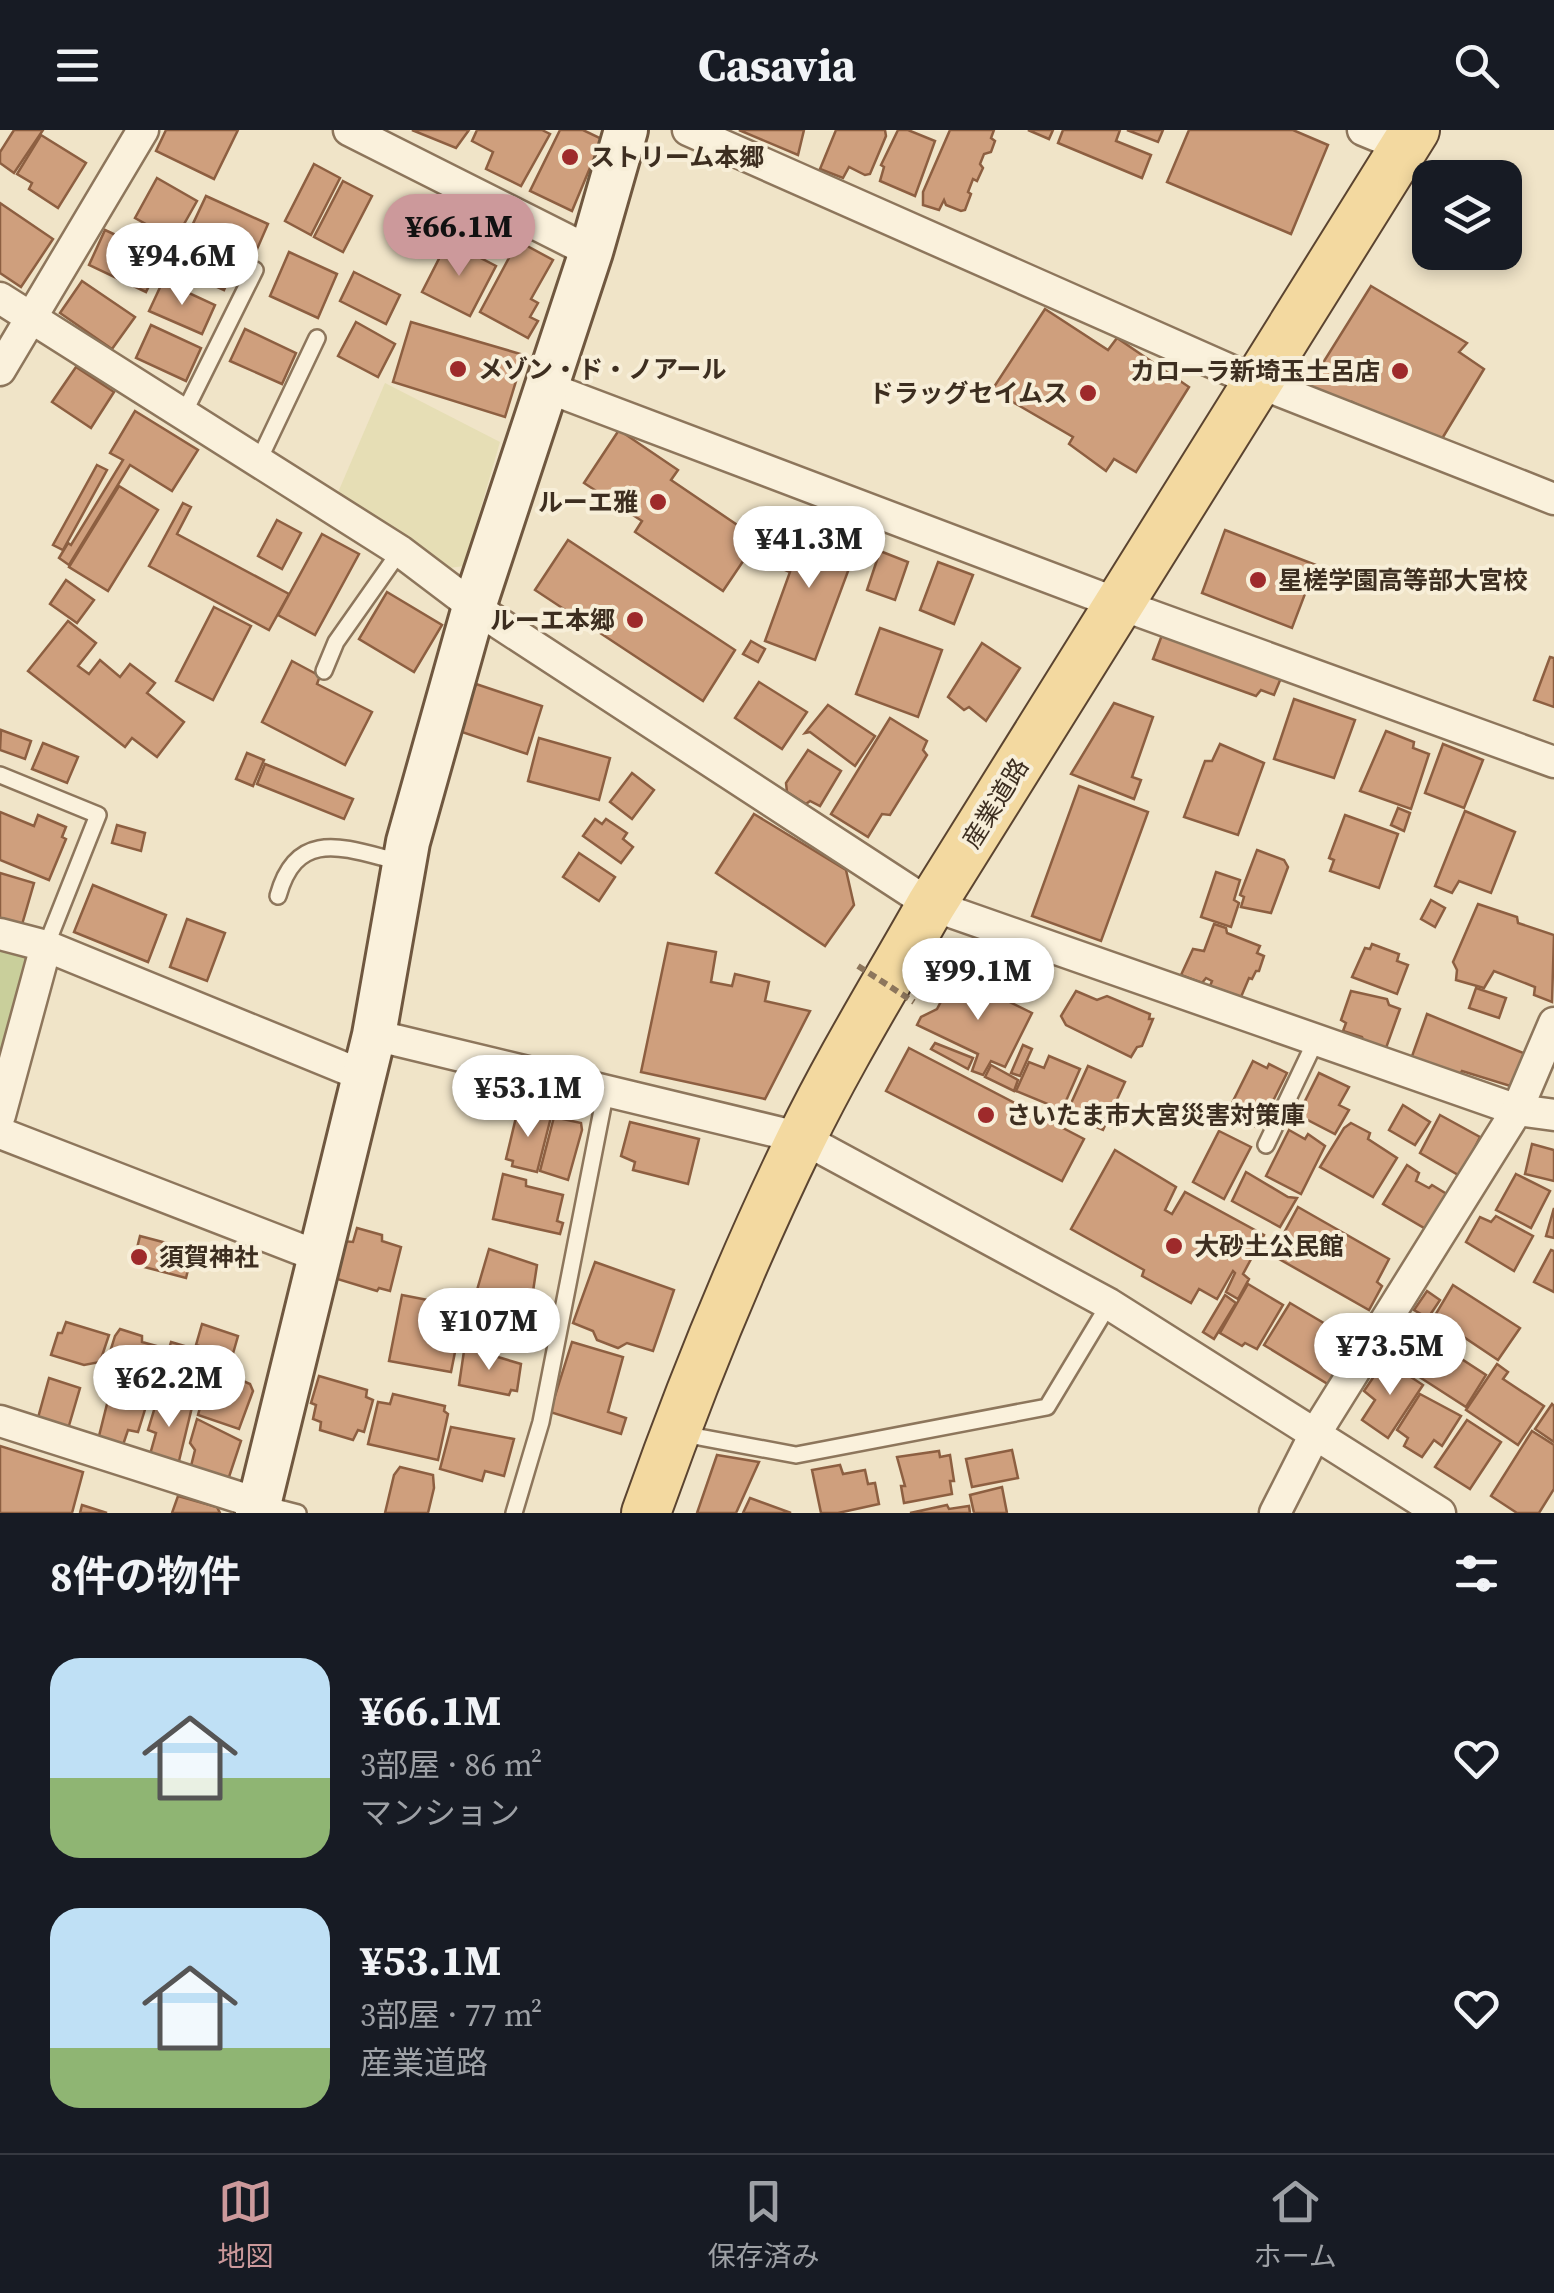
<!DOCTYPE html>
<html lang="ja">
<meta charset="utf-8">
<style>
body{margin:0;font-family:"Source Serif 4","Noto Sans JP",serif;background:#20242c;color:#f1f3f6;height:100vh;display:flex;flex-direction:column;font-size:38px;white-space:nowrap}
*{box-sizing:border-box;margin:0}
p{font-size:32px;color:#9ea1a6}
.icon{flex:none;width:55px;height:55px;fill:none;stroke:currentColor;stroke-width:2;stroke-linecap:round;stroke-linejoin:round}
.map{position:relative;height:1383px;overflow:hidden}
.panel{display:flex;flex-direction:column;background:#171b24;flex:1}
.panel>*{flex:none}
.buttons{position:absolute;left:1412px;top:30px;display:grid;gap:20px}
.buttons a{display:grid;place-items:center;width:110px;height:110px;border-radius:20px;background:#171b24;box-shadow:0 5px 15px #0003;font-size:50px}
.price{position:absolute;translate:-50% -85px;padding:0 22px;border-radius:35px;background:#fff;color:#222;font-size:32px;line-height:65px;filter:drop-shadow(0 2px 5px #0008)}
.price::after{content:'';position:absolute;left:50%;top:60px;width:30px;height:22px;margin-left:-15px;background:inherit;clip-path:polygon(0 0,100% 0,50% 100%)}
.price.current{background:#cc999b;color:#111}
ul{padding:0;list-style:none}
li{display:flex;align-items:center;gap:30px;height:250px;padding:0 50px}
li span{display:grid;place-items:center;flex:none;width:280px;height:200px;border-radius:30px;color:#555}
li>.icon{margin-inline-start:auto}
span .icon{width:120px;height:120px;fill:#fffc;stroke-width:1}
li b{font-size:42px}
h2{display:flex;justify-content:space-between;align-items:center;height:120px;padding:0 50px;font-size:42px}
header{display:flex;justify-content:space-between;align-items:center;height:130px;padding:0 50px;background:#171b24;font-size:45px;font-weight:800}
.menu{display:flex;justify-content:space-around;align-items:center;height:140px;border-top:2px solid #363941;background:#171b24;font-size:28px;color:#9ea1a6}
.menu a{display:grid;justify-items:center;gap:5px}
.menu .current{color:#cc999b}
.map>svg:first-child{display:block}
.farmland{fill:#e6deb5}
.green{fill:#c9cf9b}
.building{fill:#cf9f7d;stroke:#8d5f41;stroke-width:2.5}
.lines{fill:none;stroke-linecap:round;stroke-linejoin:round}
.lane-casing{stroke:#8d765c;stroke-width:20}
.street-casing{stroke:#8d765c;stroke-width:35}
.secondary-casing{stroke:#6f573f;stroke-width:48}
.primary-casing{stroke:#5b4430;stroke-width:52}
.lane{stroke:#faf1dc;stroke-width:15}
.street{stroke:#faf1dc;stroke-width:30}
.secondary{stroke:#faf1dc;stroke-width:42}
.primary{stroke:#f3d9a0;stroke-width:48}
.path-bridge{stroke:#8d765c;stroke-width:6;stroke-dasharray:8 5;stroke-linecap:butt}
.poi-dot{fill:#9e2a2b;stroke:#f7eed8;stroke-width:4}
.labels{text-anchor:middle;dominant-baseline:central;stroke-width:8;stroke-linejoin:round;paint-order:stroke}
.poi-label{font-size:25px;font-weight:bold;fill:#3d2e20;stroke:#f7eed8;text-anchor:start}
.street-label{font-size:25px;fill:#3d2e20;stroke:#f7eed8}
</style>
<header><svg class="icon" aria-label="menu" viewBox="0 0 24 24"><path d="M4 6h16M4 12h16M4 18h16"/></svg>Casavia<svg class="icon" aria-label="search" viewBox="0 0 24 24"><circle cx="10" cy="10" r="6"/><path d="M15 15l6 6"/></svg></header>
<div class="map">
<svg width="1554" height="1383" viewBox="0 0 1554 1383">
<rect width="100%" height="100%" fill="#f0e4c8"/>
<polygon class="farmland" points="385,253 500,312 464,436 449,438 336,367"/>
<polygon class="green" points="0,816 20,821 31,836 0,946"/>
<g class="building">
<polygon points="14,0 43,0 14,43 0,33 0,22"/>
<polygon points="166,0 238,0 214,49 156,21"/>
<polygon points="412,0 469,0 456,18"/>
<polygon points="477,0 542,0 550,4 521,56 486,39 493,22 472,11"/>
<polygon points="560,0 583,0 602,9 572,81 530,61"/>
<polygon points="739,0 804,0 798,25"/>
<polygon points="836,0 885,0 886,6 870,44 865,45 849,37 843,48 820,39"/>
<polygon points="898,0 908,0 935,11 915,66 880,51 884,37 881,35"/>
<polygon points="950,0 994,0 991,8 995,11 991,22 984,24 980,34 983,38 977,51 973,49 968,62 971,64 965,80 961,81 946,75 944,70 939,80 923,75 923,62"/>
<polygon points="1028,0 1053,0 1049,9"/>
<polygon points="1063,0 1120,0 1116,11 1151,25 1142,48 1058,13"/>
<polygon points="1127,0 1163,0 1158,12"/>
<polygon points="1189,0 1293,0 1328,15 1291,104 1167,52"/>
<polygon points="41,5 86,33 58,78 29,59 32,53 17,44"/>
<polygon points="314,34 340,48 311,105 285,91"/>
<polygon points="157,48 197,71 175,110 135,88"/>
<polygon points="343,51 372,66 343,122 314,107"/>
<polygon points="206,66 268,94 254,126 191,98"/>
<polygon points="0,73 53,109 21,157 0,143"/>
<polygon points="105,100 163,127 146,162 89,135"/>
<polygon points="183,103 238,128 224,160 168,135"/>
<polygon points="448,111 496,136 470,186 422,162"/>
<polygon points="518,111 553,130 531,169 538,173 530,187 538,191 528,208 480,182"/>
<polygon points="289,122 337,144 318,188 270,166"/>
<polygon points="354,142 400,165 386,194 340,171"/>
<polygon points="82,151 135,187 112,219 60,183"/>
<polygon points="163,151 215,175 202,204 149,181"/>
<polygon points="1371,156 1467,213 1459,222 1484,239 1437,317 1352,272 1345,283 1306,260"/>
<polygon points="1045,179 1108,220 1117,208 1189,257 1136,342 1114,329 1106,341 1069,314 1073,307 992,260"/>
<polygon points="356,192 395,214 378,247 338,226"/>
<polygon points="411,192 524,225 505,287 393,252"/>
<polygon points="151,195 201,218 186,251 136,228"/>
<polygon points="245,199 296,223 282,254 230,231"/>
<polygon points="76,237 114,262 91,298 52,272"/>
<polygon points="135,281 198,320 172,361 130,335 69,435 59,428 68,413 71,415 123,330 110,323"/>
<polygon points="619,300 678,340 671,350 758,409 723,461 635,402 642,391 584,353"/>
<polygon points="97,335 107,340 63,420 53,415"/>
<polygon points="119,356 158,380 108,461 69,437"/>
<polygon points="183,373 191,377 177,404 289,464 269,500 149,436"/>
<polygon points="277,390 301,403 282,439 258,426"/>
<polygon points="807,398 857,417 815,530 765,511 790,442 778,437 791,403 803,407"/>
<polygon points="1225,400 1316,435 1292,498 1202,463"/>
<polygon points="322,404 359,424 315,505 278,485"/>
<polygon points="568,410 735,520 703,571 535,460"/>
<polygon points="880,421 908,432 895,470 867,460"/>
<polygon points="938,432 973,445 954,494 920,480"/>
<polygon points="66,450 94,470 77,493 50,474"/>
<polygon points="387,462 442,495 414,542 359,509"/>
<polygon points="214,477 251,496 213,570 176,551"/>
<polygon points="68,491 96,513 78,536 89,544 100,530 120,547 130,534 155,553 147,563 184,592 157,627 132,608 125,617 28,541"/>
<polygon points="880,498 942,520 918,587 856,564"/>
<polygon points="1162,505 1281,548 1274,565 1261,560 1256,566 1153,529"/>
<polygon points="751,511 765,519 758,532 743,524"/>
<polygon points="982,513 1020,538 986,591 969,577 964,580 948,567"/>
<polygon points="1550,527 1554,528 1554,577 1534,570"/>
<polygon points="292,531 320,546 317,554 372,582 345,635 262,592"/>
<polygon points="759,552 807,582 782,619 735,588"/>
<polygon points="476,554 542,576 527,624 459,601"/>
<polygon points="1294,569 1355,590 1334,648 1274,629"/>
<polygon points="1114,573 1153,587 1132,647 1141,650 1134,669 1071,644"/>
<polygon points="828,575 875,606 855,636 810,602 805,603"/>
<polygon points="890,588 927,611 923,620 927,625 890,685 882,684 868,707 831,684"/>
<polygon points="1,600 31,611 25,629 0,620"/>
<polygon points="1386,601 1414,612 1413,618 1429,624 1411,679 1360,661"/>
<polygon points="539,608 610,628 599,670 528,651"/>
<polygon points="43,613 78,627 67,653 32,639"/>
<polygon points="1220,614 1264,633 1238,705 1184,687 1205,631 1212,631"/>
<polygon points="1443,614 1483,630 1464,678 1425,663"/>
<polygon points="808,620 841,641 820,676 810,671 806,674 787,662 786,653"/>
<polygon points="247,623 264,630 253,656 236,649"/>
<polygon points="265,634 353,669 344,689 257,654"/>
<polygon points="632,643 654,660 632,689 610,672"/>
<polygon points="1079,656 1148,682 1101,811 1032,786"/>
<polygon points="1398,678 1410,683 1404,701 1391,695"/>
<polygon points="1465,681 1515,702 1491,763 1459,751 1452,763 1435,756"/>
<polygon points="0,682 34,696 38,685 66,697 62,707 66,709 49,750 0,730"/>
<polygon points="754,684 846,740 854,775 825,816 716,743"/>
<polygon points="1345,685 1398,704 1379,758 1330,741 1334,730 1329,728"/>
<polygon points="595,689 602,694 606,689 627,703 623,709 633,717 621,733 583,706"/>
<polygon points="117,695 145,703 141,721 112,713"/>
<polygon points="1257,720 1284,730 1288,737 1271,783 1241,777 1244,767 1240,765"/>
<polygon points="579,723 615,747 599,771 563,747"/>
<polygon points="1216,742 1240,750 1234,770 1239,773 1231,797 1201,787"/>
<polygon points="0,743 34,753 21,798 0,793"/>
<polygon points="93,755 166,785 148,832 74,802"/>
<polygon points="1431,770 1445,778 1435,797 1421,789"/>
<polygon points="1478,774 1517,787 1518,793 1554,805 1552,872 1534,865 1535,857 1494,841 1484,858 1456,850 1457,840 1453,832"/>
<polygon points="187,789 225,803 207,851 170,837"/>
<polygon points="1214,794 1226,798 1227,803 1260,816 1257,823 1264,826 1259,841 1256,841 1252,849 1249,848 1241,867 1210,856 1212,851 1206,848 1202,853 1181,845 1193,819 1204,821"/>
<polygon points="668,813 716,822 711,852 732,856 735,844 769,852 765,871 810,881 765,969 641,942"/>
<polygon points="1372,814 1399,824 1397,831 1408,835 1397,864 1352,847 1365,818 1370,819"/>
<polygon points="955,845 1032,883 1005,937 991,931 983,945 972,941 978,924 917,895 921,887 937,879"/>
<polygon points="1476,858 1506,868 1499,888 1469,878"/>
<polygon points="1076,861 1097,870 1107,866 1150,884 1149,889 1153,889 1142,916 1137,917 1131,927 1066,895 1061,886"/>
<polygon points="1351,861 1387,869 1389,875 1400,879 1386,918 1364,912 1362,907 1343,901 1346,893 1341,890"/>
<polygon points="1427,884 1533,927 1520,959 1462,941 1459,946 1411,929"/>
<polygon points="935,913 973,928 968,939 931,919"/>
<polygon points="1023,915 1032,919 1020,946 1011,943"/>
<polygon points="909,918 1084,1009 1062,1051 886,961"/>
<polygon points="1049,926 1080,939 1062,980 1016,961 1029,932 1044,938"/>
<polygon points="1253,931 1267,938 1269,934 1287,943 1263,991 1256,997 1228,981"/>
<polygon points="991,935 1018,950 1014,961 985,947"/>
<polygon points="1088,936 1125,952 1103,1000 1077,989 1077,985 1068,980"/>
<polygon points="1319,943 1349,957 1339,975 1349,980 1335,1004 1298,985"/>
<polygon points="1403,975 1430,992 1415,1015 1389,1000"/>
<polygon points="518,979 551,987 537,1042 512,1036 513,1031 506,1029"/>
<polygon points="1440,985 1480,1007 1471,1025 1478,1030 1467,1050 1420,1023"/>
<polygon points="554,987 581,993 582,1000 568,1050 540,1041"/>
<polygon points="630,992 699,1009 688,1054 633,1040 635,1032 621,1026"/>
<polygon points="1351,993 1370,1003 1368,1009 1397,1028 1373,1067 1320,1037 1344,998"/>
<polygon points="1289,1000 1305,1009 1308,1004 1325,1016 1301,1064 1266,1046"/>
<polygon points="1219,1001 1251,1017 1224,1069 1193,1052"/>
<polygon points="1532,1014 1554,1020 1554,1051 1525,1044"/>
<polygon points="1115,1020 1176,1057 1165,1080 1172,1084 1185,1062 1264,1105 1243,1144 1249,1149 1238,1169 1226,1162 1235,1143 1233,1141 1217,1169 1199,1159 1191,1173 1142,1146 1144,1140 1071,1099"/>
<polygon points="1407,1035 1419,1043 1416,1051 1429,1058 1432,1055 1450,1066 1431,1102 1383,1074"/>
<polygon points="1246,1042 1288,1067 1297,1068 1280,1097 1232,1071"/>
<polygon points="503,1044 526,1050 526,1056 563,1065 557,1091 563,1093 560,1104 493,1089"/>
<polygon points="1516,1044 1550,1061 1531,1098 1496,1080"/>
<polygon points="1298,1077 1389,1129 1377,1152 1382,1156 1369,1180 1272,1125"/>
<polygon points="1554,1078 1554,1108 1546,1106"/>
<polygon points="1496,1086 1533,1106 1514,1141 1466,1112 1480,1087 1491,1092"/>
<polygon points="357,1098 382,1105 382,1111 401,1117 390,1161 379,1158 377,1161 334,1148 343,1111 353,1112"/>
<polygon points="140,1106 193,1120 186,1148 133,1134"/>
<polygon points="489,1119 537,1135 532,1168 524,1166 521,1170 477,1160"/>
<polygon points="1551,1120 1554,1121 1554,1162 1534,1152"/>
<polygon points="595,1132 674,1160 653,1221 627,1213 618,1218 597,1210 593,1201 573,1193"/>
<polygon points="1248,1154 1283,1175 1257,1219 1245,1213 1242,1216 1220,1203"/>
<polygon points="1453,1155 1520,1198 1498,1230 1434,1187"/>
<polygon points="1427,1161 1440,1170 1428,1188 1414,1180"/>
<polygon points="402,1165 464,1177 451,1242 389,1231"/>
<polygon points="1225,1165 1236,1173 1214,1209 1203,1202"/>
<polygon points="477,1171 530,1188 526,1214 520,1214 519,1218 467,1208"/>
<polygon points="1290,1173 1359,1214 1331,1256 1264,1215"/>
<polygon points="66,1192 109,1205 100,1232 84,1235 51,1225 58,1203 62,1203"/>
<polygon points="202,1194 238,1206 232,1227 196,1215"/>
<polygon points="1414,1198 1486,1245 1466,1277 1393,1230"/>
<polygon points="120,1199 142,1206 142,1212 160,1217 158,1231 160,1233 154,1255 119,1246 120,1239 106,1235 115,1206"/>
<polygon points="171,1212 195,1219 192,1231 205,1236 194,1272 156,1261"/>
<polygon points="572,1212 623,1227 608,1282 626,1288 621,1304 550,1282"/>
<polygon points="468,1218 521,1234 517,1261 511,1260 509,1265 459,1255 464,1221"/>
<polygon points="1385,1230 1423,1255 1388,1308 1362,1290 1375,1270 1364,1261"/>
<polygon points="1497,1234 1508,1242 1503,1249 1544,1276 1518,1315 1466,1280"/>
<polygon points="211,1237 235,1243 234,1247 250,1254 253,1261 239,1299 198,1285"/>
<polygon points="319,1246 367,1260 366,1267 373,1270 364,1302 358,1300 353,1310 320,1300 321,1292 313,1289 316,1275 311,1273"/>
<polygon points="49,1248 80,1258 68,1299 36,1295"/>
<polygon points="110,1262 147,1273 138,1302 128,1300 122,1318 98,1310"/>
<polygon points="393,1264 445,1276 444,1281 448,1284 438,1330 368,1314 378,1272 390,1274"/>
<polygon points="1420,1264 1461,1286 1442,1316 1434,1310 1422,1327 1404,1316 1408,1308 1397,1300"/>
<polygon points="158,1267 192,1277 178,1335 149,1328 156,1303 148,1300"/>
<polygon points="1552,1274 1554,1276 1554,1312 1535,1299"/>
<polygon points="197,1289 241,1311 228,1350 190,1340 195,1320 190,1313"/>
<polygon points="1467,1290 1501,1312 1470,1359 1435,1337"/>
<polygon points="451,1297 514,1309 504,1346 485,1341 482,1351 440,1339"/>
<polygon points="1532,1301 1554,1315 1554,1359 1539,1383 1517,1383 1491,1366"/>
<polygon points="0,1316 83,1342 72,1383 0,1383"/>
<polygon points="1012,1320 1018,1348 972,1357 966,1329"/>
<polygon points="939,1321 940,1327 950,1325 954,1351 950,1351 952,1364 904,1373 901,1356 905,1356 897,1327"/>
<polygon points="717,1325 759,1332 736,1383 697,1383"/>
<polygon points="840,1335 843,1344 865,1340 868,1354 875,1353 879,1374 838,1383 821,1383 812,1340"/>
<polygon points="400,1337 433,1345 434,1358 428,1383 385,1383 394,1345"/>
<polygon points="1002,1357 1007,1383 974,1383 970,1365"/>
<polygon points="178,1366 217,1377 220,1383 172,1383"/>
<polygon points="750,1368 791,1383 743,1383"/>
<polygon points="82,1375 107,1383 80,1383"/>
<polygon points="947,1375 949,1379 969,1376 970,1383 910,1383"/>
</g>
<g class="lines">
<defs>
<g id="lane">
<polyline points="183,285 255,140"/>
<polyline points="258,332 317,208"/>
<polyline points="324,541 336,512 400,421"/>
<polyline points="0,645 98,685 46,816"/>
<path d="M278,766C297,696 347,719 400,732"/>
<polyline points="1266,1015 1316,910"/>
<polyline points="683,1304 796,1325 1047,1277 1109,1174"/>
<polyline points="263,1374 298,1383"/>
<polyline points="514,1383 541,1292 606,960"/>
</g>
<g id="street">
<polyline points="349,0 591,122"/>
<polyline points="688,0 1257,252 1554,369"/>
<polyline points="1363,0 1404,17"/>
<polyline points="0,168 400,421 474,477 931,775 1517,980 1554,985"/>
<polyline points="0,240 143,0"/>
<polyline points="546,257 1119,474 1554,632"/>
<polyline points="0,804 46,816 364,946"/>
<polyline points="374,905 802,1008 1109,1174 1440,1383"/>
<polyline points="0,985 46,816"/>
<polyline points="0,1003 320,1127"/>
<polyline points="0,1291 260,1374"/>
<polyline points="1275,1383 1315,1304 1517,980 1554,893"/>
</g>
<polyline id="secondary" points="257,1383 374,905 408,712 474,477 591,122 626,0"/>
<path id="primary" d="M646,1383C691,1256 742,1130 801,1009C840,929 887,853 931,775L1415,0"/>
</defs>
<use href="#lane" class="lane-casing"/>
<use href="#street" class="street-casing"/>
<use href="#secondary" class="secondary-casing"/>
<use href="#primary" class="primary-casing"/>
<use href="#lane" class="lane"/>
<use href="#street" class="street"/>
<use href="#secondary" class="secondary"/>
<use href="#primary" class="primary"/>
<polyline class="path-bridge" points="858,836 914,872"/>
</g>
<g class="poi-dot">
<circle cx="570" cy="27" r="10"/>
<circle cx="458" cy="239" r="10"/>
<circle cx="1400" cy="241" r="10"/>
<circle cx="1088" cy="263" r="10"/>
<circle cx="658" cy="372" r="10"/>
<circle cx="1258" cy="450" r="10"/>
<circle cx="635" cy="490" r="10"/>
<circle cx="986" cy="985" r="10"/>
<circle cx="1174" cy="1116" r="10"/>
<circle cx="139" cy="1127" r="10"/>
</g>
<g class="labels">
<g class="poi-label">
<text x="590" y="27">ストリーム本郷</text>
<text x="478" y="239">メゾン・ド・ノアール</text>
<text x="1380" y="241" text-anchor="end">カローラ新埼玉土呂店</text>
<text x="1068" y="263" text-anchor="end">ドラッグセイムス</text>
<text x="638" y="372" text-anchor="end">ルーエ雅</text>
<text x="1278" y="450">星槎学園高等部大宮校</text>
<text x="615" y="490" text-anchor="end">ルーエ本郷</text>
<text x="1006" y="985">さいたま市大宮災害対策庫</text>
<text x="1194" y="1116">大砂土公民館</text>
<text x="159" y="1127">須賀神社</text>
</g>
<g class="street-label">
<text transform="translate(995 673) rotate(-58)">産業道路</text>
</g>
</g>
</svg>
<div class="buttons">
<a><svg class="icon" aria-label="layers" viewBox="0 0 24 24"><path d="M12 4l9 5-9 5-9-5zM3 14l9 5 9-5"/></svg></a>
</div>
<b class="price current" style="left:459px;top:149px">¥66.1M</b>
<b class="price" style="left:182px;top:178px">¥94.6M</b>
<b class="price" style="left:809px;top:461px">¥41.3M</b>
<b class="price" style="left:978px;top:893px">¥99.1M</b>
<b class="price" style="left:528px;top:1010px">¥53.1M</b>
<b class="price" style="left:489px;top:1243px">¥107M</b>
<b class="price" style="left:1390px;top:1268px">¥73.5M</b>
<b class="price" style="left:169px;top:1300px">¥62.2M</b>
</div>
<section class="panel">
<h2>8件の物件<svg class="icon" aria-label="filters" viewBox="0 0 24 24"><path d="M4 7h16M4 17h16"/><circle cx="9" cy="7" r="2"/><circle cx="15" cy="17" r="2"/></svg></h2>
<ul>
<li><span style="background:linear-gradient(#bfe0f5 60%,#8fb573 0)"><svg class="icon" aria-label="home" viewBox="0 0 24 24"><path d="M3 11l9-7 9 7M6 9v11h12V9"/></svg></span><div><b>¥66.1M</b><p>3部屋 · 86 m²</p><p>マンション</p></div><svg class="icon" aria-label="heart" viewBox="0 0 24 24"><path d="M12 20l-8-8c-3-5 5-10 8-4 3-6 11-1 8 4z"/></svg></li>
<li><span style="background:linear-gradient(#bfe0f5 70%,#8fb573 0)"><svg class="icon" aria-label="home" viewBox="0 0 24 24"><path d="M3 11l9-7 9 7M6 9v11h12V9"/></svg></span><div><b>¥53.1M</b><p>3部屋 · 77 m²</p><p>産業道路</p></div><svg class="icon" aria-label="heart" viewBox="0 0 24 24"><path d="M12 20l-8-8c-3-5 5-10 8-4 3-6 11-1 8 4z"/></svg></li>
</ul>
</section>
<nav class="menu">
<a class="current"><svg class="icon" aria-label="map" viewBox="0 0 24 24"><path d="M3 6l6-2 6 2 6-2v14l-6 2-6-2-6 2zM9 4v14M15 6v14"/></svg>地図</a>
<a><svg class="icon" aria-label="saved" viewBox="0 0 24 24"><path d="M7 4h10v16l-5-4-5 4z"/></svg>保存済み</a>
<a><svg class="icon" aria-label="home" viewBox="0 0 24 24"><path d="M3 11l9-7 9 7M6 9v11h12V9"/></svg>ホーム</a>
</nav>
